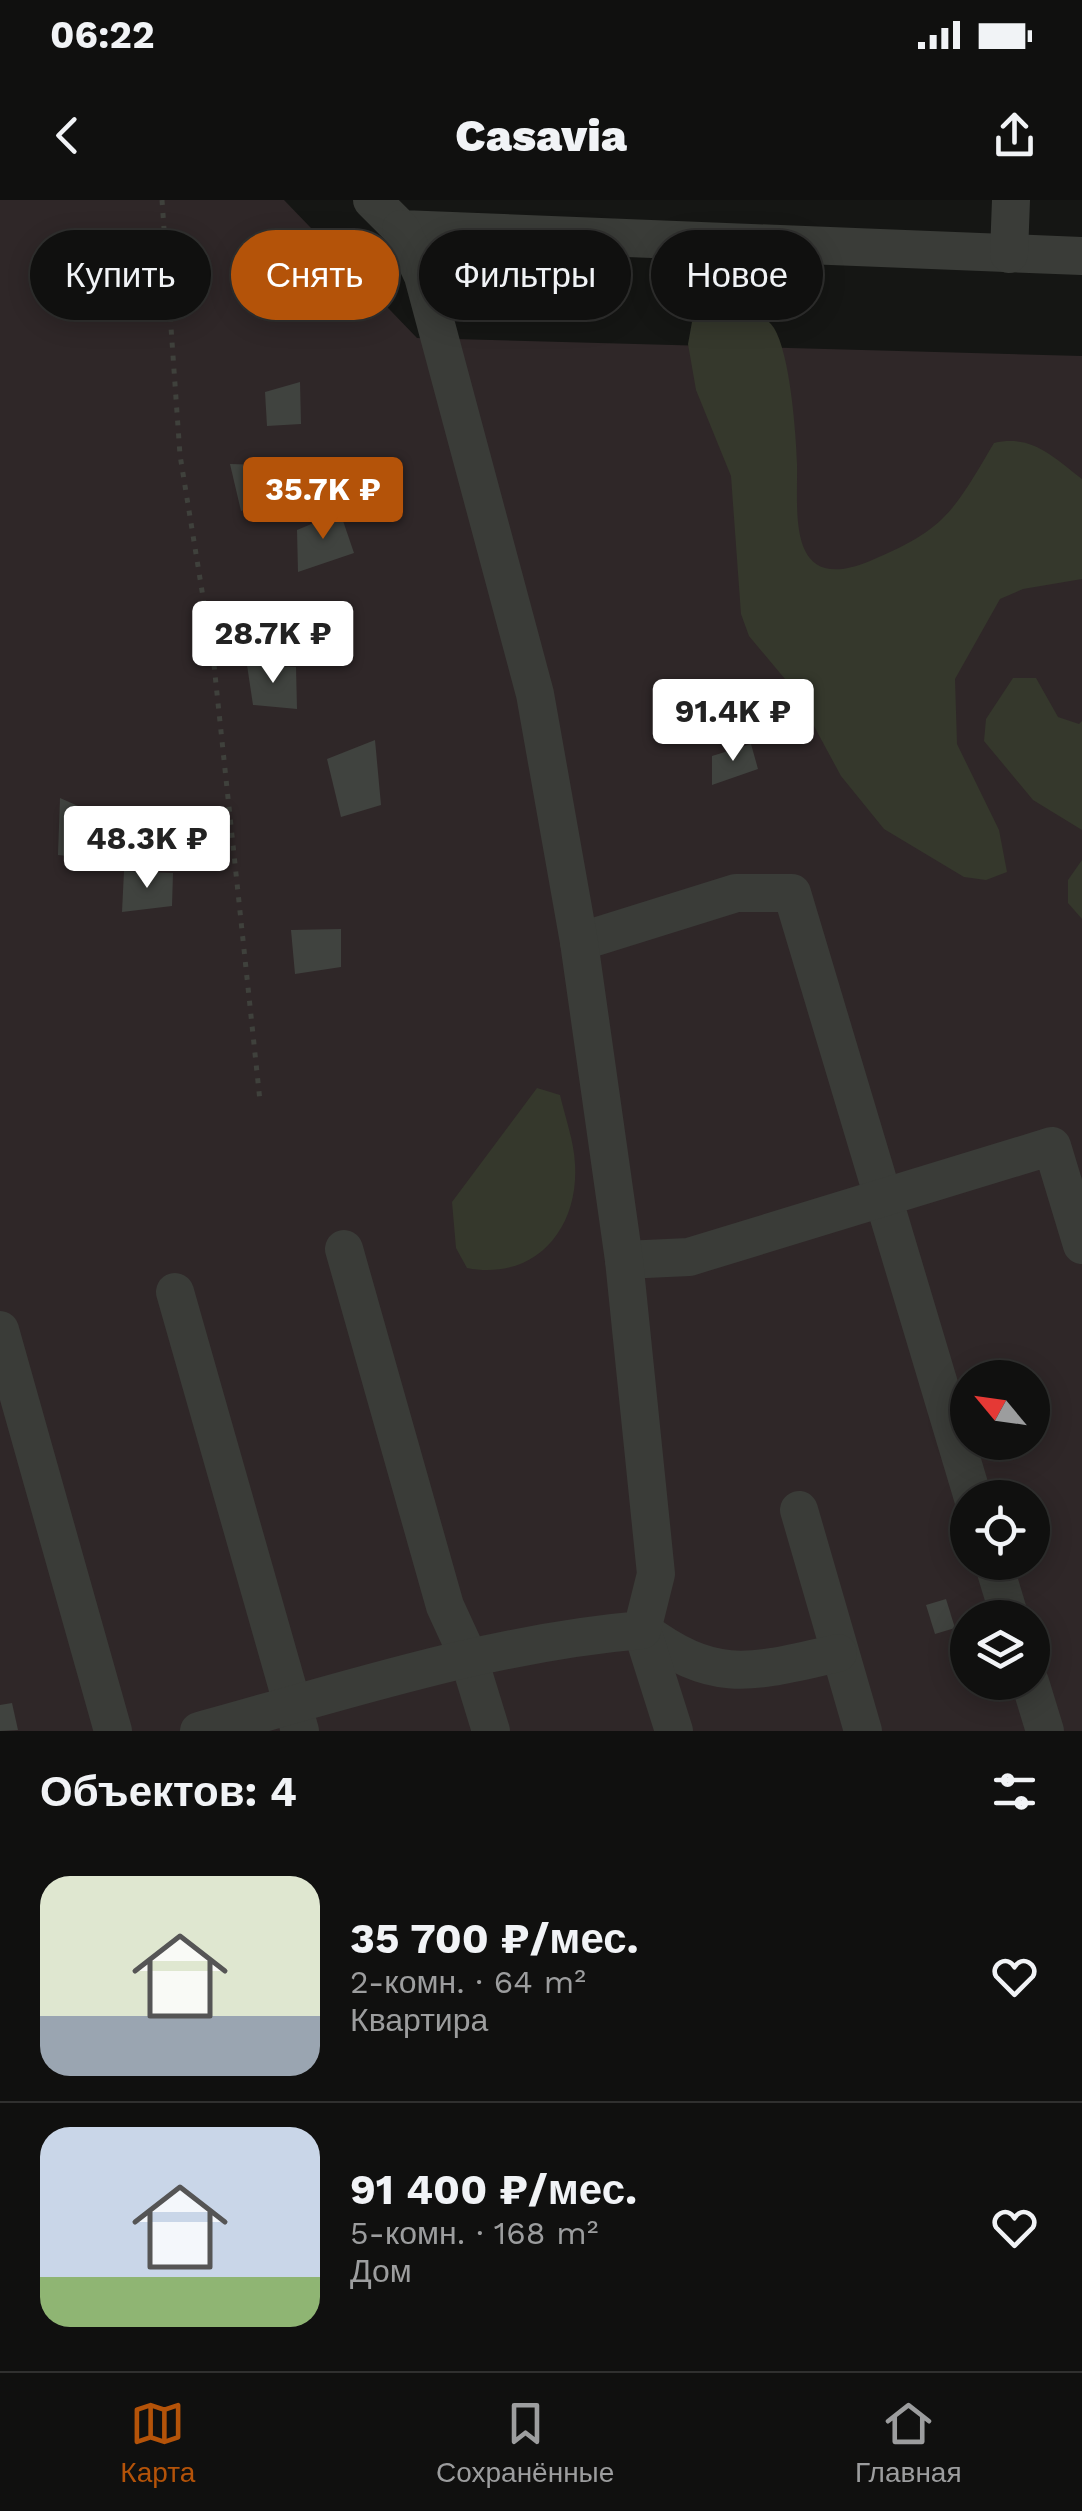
<!DOCTYPE html>
<html lang="ru">
<meta charset="utf-8">
<style>
body{margin:0;font-family:"Work Sans",sans-serif;background:#1e1e1d;color:#f1f3f6;height:100vh;display:flex;flex-direction:column;font-size:38px;white-space:nowrap}
*{box-sizing:border-box;margin:0}
p{font-size:32px;color:#9c9d9e}
.icon{flex:none;width:55px;height:55px;fill:none;stroke:currentColor;stroke-width:2;stroke-linecap:round;stroke-linejoin:round}
.map{position:relative;height:1531px;overflow:hidden}
.panel{display:flex;flex-direction:column;background:#10100f;flex:1}
.panel>*{flex:none}
.top-card{position:absolute;left:30px;top:30px;width:1022px;height:90px;display:flex;gap:20px}
.needle{width:65px;rotate:299deg}
.buttons{position:absolute;left:950px;top:1160px;display:grid;gap:20px}
.buttons a{display:grid;place-items:center;width:100px;height:100px;border-radius:50%;background:#10100f;box-shadow:0 5px 25px #0003,0 0 0 2px #30302f;font-size:50px}
.price{position:absolute;translate:-50% -85px;padding:0 22px;border-radius:10px;background:#fff;color:#222;font-size:32px;line-height:65px;filter:drop-shadow(0 2px 5px #0008)}
.price::after{content:'';position:absolute;left:50%;top:60px;width:30px;height:22px;margin-left:-15px;background:inherit;clip-path:polygon(0 0,100% 0,50% 100%)}
.price.current{background:#b45309;color:#fff}
ul{padding:0;list-style:none}
li{display:flex;align-items:center;gap:30px;height:250px;padding:0 40px}
li+li{border-top:2px solid #30302f}
li span{display:grid;place-items:center;flex:none;width:280px;height:200px;border-radius:30px;color:#555}
li>.icon{margin-inline-start:auto}
span .icon{width:120px;height:120px;fill:#fffc;stroke-width:1}
li b{font-size:42px}
h2{display:flex;justify-content:space-between;align-items:center;height:120px;padding:0 40px;font-size:42px}
.pill{padding:0 35px;border-radius:45px;background:#10100f;box-shadow:0 5px 25px #0003,0 0 0 2px #30302f;font-size:35px;line-height:90px}
.pill.current{background:#b45309;color:#fff}
.status{display:flex;justify-content:space-between;align-items:center;height:70px;padding:0 50px;background:#10100f;direction:ltr}
.status svg{height:28px;fill:currentColor}
header{display:flex;justify-content:space-between;align-items:center;height:130px;padding:0 40px;background:#10100f;font-size:45px;font-weight:800}
.tabs{display:flex;justify-content:space-around;align-items:center;height:140px;border-top:2px solid #30302f;background:#10100f;font-size:28px;color:#9c9d9e}
.tabs a{display:grid;justify-items:center;gap:5px}
.tabs .current{color:#b45309}
.map>svg:first-child{display:block}
.green{fill:#2f2728;fill-rule:evenodd}
.water{fill:#35382c}
.building{fill:#40433f}
.lines{fill:none;stroke-linecap:round;stroke-linejoin:round}
.path{stroke:#3f413c;stroke-width:5;stroke-dasharray:5 8;stroke-linecap:butt}
.minor{stroke:#3a3c38;stroke-width:38}
</style>
<div class="status"><b>06:22</b><svg viewBox="0 0 49 12"><path d="M0 12V9h3v3zM5 12V6h3v6zM10 12V3h3v9zM15 12V0h3v12zM26 1h20v11H26zM47 4h2v5h-2z"/></svg></div>
<header><svg class="icon" aria-label="back" viewBox="0 0 24 24"><path d="M15 5l-7 7 7 7"/></svg>Casavia<svg class="icon" aria-label="share" viewBox="0 0 24 24"><path d="M12 15V3M7 8l5-5 5 5M5 13v7h14v-7"/></svg></header>
<div class="map">
<svg width="1082" height="1531" viewBox="0 0 1082 1531">
<rect width="100%" height="100%" fill="#151614"/>
<path class="green" d="M0,0H284L417,138L1082,156V1531H0ZM968,1178H1032V1242H968ZM968,1298H1032V1362H968ZM968,1418H1032V1482H968Z"/>
<g class="water">
<path d="M711,107C733,110 760,107 774,128C790,154 796,232 797,264C798,313 786,396 870,361C946,329 953,312 994,243C1032,234 1053,257 1082,279V379L1023,389L1000,399L955,479L957,544L999,630L1007,672L986,680L964,677L884,629L841,576L795,491L749,436L741,414L731,276L696,190L688,144L692,122Z"/>
<polygon points="1013,478 1036,478 1058,517 1079,524 1082,521 1082,630 1033,600 984,541 986,519"/>
<polygon points="1082,660 1082,719 1068,703 1068,680"/>
<path d="M537,888L560,895C565,917 574,941 575,964C579,1029 535,1081 467,1068L456,1048L452,1002Z"/>
</g>
<g class="building">
<polygon points="300,182 301,224 267,226 265,192"/>
<polygon points="230,264 270,265 282,297 241,311"/>
<polygon points="340,312 354,353 298,372 297,330"/>
<polygon points="247,465 296,467 297,509 253,505"/>
<polygon points="375,540 381,605 341,617 327,559"/>
<polygon points="751,544 758,569 712,585 712,556"/>
<polygon points="60,598 94,613 94,659 58,655"/>
<polygon points="124,671 173,673 172,706 122,712"/>
<polygon points="341,729 341,767 295,774 291,730"/>
<polygon points="946,1399 955,1428 935,1434 926,1405"/>
<polygon points="12,1503 18,1530 0,1531 0,1505"/>
</g>
<g class="lines">
<polyline class="path" points="162,0 180,255 214,465 260,901"/>
<g class="minor">
<polyline points="372,0 401,29 1082,56"/>
<polyline points="1009,54 1011,0"/>
<polyline points="579,742 736,693 792,693 973,1298"/>
<polyline points="344,1049 445,1406 468,1456 491,1531"/>
<polyline points="624,1060 689,1057 1052,946 1082,1045"/>
<polyline points="175,1092 300,1531"/>
<polyline points="0,1130 113,1531"/>
<polyline points="799,1310 863,1531"/>
<polyline points="993,1362 1010,1418"/>
<path d="M642,1430C716,1486 753,1472 838,1453"/>
<polyline points="642,1430 674,1531"/>
<polyline points="1030,1482 1045,1531"/>
<path d="M199,1531C345,1491 490,1443 642,1430L656,1374L624,1060L579,742L535,494L423,76L401,29"/>
</g>
</g>
</svg>
<div class="buttons">
<a><svg class="needle" viewBox="-14 -14 28 28"><path d="M0-13l5 13h-10z" fill="#e53935"/><path d="M0 13l5-13h-10z" fill="#9c9d9e"/></svg></a>
<a><svg class="icon" aria-label="locate" viewBox="0 0 24 24"><circle cx="12" cy="12" r="6"/><path d="M12 2v4M12 18v4M2 12h4M18 12h4"/></svg></a>
<a><svg class="icon" aria-label="layers" viewBox="0 0 24 24"><path d="M12 4l9 5-9 5-9-5zM3 14l9 5 9-5"/></svg></a>
</div>
<b class="price current" style="left:323px;top:342px">35.7K ₽</b>
<b class="price" style="left:273px;top:486px">28.7K ₽</b>
<b class="price" style="left:733px;top:564px">91.4K ₽</b>
<b class="price" style="left:147px;top:691px">48.3K ₽</b>
<div class="top-card">
<a class="pill">Купить</a>
<a class="pill current">Снять</a>
<a class="pill">Фильтры</a>
<a class="pill">Новое</a>
</div>
</div>
<section class="panel">
<h2>Объектов: 4<svg class="icon" aria-label="filters" viewBox="0 0 24 24"><path d="M4 7h16M4 17h16"/><circle cx="9" cy="7" r="2"/><circle cx="15" cy="17" r="2"/></svg></h2>
<ul>
<li><span style="background:linear-gradient(#dfe7d0 70%,#9aa5b1 0)"><svg class="icon" aria-label="home" viewBox="0 0 24 24"><path d="M3 11l9-7 9 7M6 9v11h12V9"/></svg></span><div><b>35 700 ₽/мес.</b><p>2-комн. · 64 m²</p><p>Квартира</p></div><svg class="icon" aria-label="heart" viewBox="0 0 24 24"><path d="M12 20l-8-8c-3-5 5-10 8-4 3-6 11-1 8 4z"/></svg></li>
<li><span style="background:linear-gradient(#c9d6e8 75%,#8fb573 0)"><svg class="icon" aria-label="home" viewBox="0 0 24 24"><path d="M3 11l9-7 9 7M6 9v11h12V9"/></svg></span><div><b>91 400 ₽/мес.</b><p>5-комн. · 168 m²</p><p>Дом</p></div><svg class="icon" aria-label="heart" viewBox="0 0 24 24"><path d="M12 20l-8-8c-3-5 5-10 8-4 3-6 11-1 8 4z"/></svg></li>
</ul>
</section>
<nav class="tabs">
<a class="current"><svg class="icon" aria-label="map" viewBox="0 0 24 24"><path d="M3 6l6-2 6 2 6-2v14l-6 2-6-2-6 2zM9 4v14M15 6v14"/></svg>Карта</a>
<a><svg class="icon" aria-label="saved" viewBox="0 0 24 24"><path d="M7 4h10v16l-5-4-5 4z"/></svg>Сохранённые</a>
<a><svg class="icon" aria-label="home" viewBox="0 0 24 24"><path d="M3 11l9-7 9 7M6 9v11h12V9"/></svg>Главная</a>
</nav>
